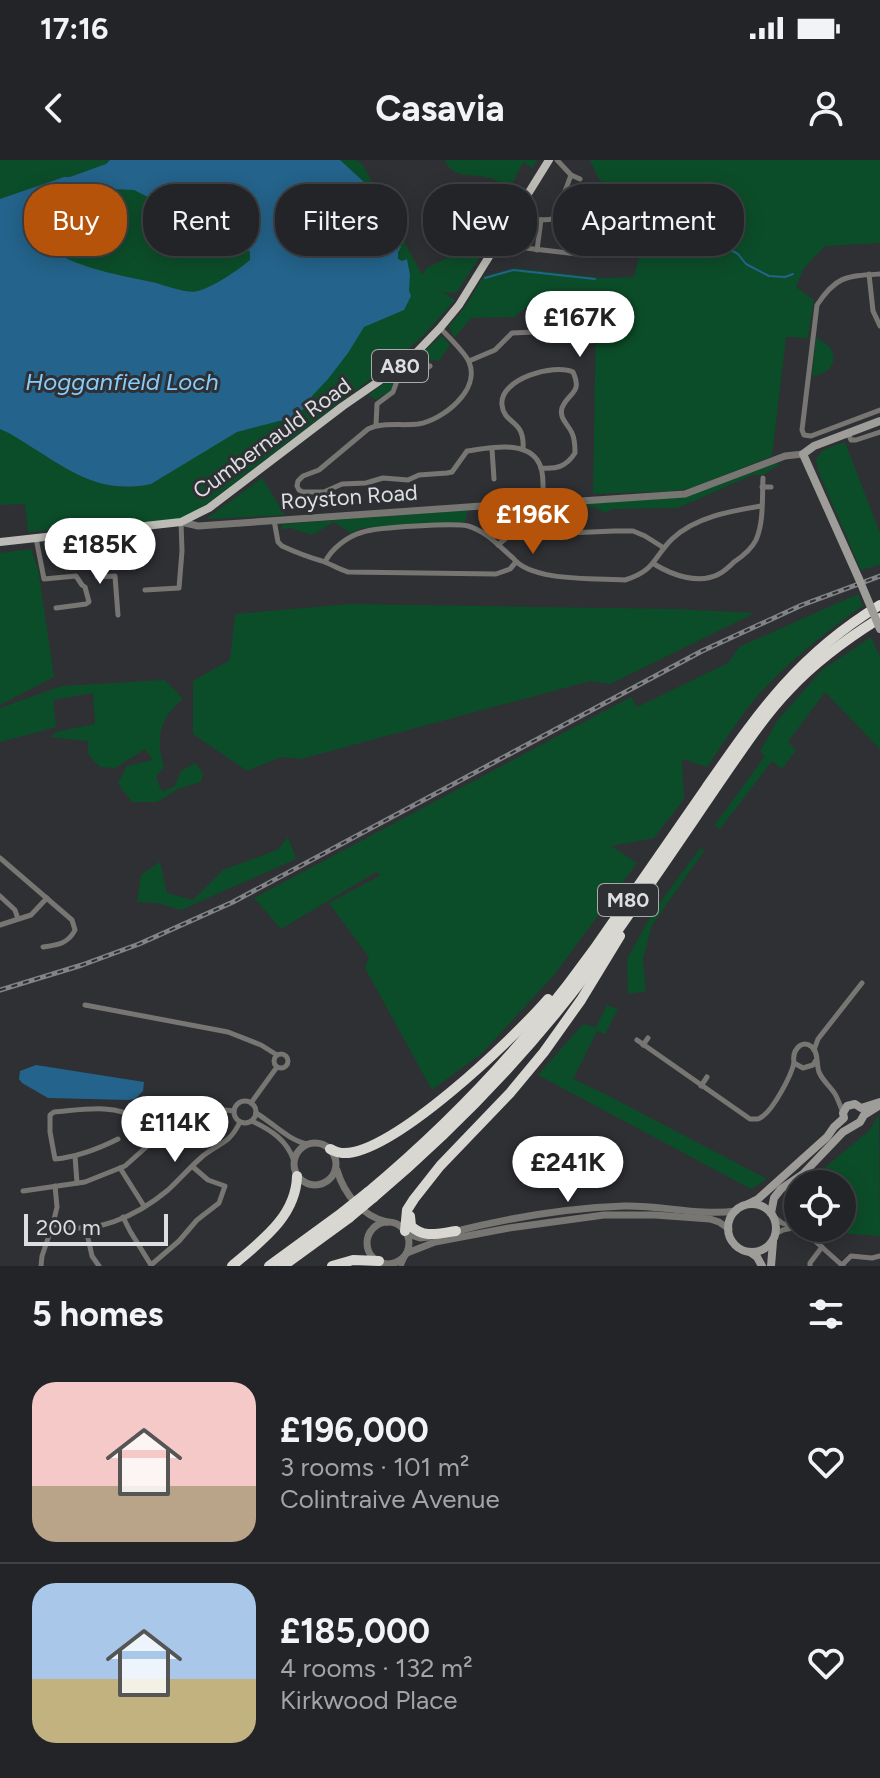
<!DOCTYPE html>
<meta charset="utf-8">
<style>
body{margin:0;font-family:Figtree,sans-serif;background:#2e3033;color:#f1f3f6;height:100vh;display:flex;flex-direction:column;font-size:30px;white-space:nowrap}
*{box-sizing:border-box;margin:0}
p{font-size:26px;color:#a2a4a7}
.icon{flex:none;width:44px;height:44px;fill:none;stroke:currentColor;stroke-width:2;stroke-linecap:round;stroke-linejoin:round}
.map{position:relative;height:1106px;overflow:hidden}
.panel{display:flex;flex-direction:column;background:#222427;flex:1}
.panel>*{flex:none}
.hud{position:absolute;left:24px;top:24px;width:832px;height:72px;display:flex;gap:16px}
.tools{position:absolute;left:784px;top:1010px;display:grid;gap:16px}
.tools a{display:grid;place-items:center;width:72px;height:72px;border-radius:50%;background:#222427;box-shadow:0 4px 20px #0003,0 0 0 2px #3f4144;font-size:40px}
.scale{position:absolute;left:24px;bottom:20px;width:144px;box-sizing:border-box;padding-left:8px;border:4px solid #dddee1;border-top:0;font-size:22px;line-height:28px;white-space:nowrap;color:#dddee1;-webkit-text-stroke:6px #2e3034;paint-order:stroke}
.price{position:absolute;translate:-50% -68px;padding:0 18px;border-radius:28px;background:#fff;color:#222;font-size:26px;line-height:52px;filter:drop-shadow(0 2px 4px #0008)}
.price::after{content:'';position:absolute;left:50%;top:48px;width:24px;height:18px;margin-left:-12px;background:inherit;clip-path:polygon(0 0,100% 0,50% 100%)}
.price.selected{background:#b45309;color:#fff}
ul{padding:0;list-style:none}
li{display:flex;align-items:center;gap:24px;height:200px;padding:0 32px}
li+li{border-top:2px solid #3f4144}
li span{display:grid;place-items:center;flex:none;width:224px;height:160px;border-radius:24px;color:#555}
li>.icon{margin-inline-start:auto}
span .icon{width:96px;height:96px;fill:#fffc;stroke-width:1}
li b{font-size:34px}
h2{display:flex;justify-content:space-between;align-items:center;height:96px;padding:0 32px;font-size:34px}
.tag{padding:0 28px;border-radius:32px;background:#222427;box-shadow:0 4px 20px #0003,0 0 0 2px #3f4144;font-size:28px;line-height:72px}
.tag.selected{background:#b45309;color:#fff}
.status{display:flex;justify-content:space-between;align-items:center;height:56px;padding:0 40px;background:#222427;direction:ltr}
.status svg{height:22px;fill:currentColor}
header{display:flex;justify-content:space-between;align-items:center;height:104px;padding:0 32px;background:#222427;font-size:36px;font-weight:700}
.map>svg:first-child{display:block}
.green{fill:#0c4d29}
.water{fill:#24638b;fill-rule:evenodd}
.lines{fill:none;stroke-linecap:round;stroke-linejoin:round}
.stream{stroke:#24638b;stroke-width:2}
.minor{stroke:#777673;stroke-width:5}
.tertiary{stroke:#777673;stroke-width:7}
.secondary{stroke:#9e9d99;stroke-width:8}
.primary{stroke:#bdbbb6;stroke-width:8}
.motorway{stroke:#d9d7d1;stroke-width:10}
.rail-casing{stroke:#818386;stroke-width:5}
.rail{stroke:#2e3034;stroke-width:2;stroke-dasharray:6;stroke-linecap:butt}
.secondary-bridge{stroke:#9e9d99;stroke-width:8}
.motorway-bridge{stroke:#d9d7d1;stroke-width:10}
.labels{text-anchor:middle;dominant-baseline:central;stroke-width:6;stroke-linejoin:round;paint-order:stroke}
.shield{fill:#2e3034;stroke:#a8aaad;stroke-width:2}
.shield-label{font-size:20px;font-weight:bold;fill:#dddee1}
.street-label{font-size:22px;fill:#dddee1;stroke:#2e3034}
.water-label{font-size:24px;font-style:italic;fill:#88ccfc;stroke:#2e3034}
</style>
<div class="status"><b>17:16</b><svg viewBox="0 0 49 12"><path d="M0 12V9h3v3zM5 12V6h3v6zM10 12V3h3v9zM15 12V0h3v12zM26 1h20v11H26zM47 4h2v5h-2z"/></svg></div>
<header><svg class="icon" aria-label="back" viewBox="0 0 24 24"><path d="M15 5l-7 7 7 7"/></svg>Casavia<svg class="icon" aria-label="person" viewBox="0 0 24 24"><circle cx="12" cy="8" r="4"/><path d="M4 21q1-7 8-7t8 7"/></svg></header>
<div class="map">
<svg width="880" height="1106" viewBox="0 0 880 1106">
<rect width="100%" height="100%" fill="#2e3034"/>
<g class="green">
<polygon points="0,0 356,0 363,5 422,115 427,108 456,93 463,97 473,89 482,94 456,133 444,132 437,128 455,140 422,177 388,206 199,350 180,359 28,372 25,344 0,345"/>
<path d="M445,0H537L532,8L523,2L510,28C502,24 494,18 485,17C470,14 451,18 445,0Z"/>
<path d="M590,0H880V83L825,86L804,108L796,127L814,140L808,178L786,177L772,296L692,328L673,331L593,334L596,152L575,154L576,143L527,147L514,157L471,158L454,178L449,166L465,147L484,116L516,108L602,118L634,117L646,67L621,48L626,30C599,25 601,24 590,0Z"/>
<polygon points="440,177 443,177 450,185 439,201 425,199 420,202 422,209 419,212 404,214 389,233 382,235 376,240 369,235 418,197"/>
<path d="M816,178C841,188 839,213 812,216Z"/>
<polygon points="845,282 880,373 880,405 861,410 818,311 816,299 823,290"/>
<polygon points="777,303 779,305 762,315 752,315 678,348 612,349 605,353 595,347 565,348 565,346 573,344 685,337"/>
<polygon points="262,318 285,355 206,359"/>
<polygon points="468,350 465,362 362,368 351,373 334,362 312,375 291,368 280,369 283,364"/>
<polygon points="31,389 38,409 54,517 0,545 0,393"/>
<path d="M858,434L863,446C826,471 783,506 754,540C737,561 722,585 707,607L682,599L684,639L654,678L611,686L637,703L554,815L482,893L432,930L365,808L369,797L329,743L381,715L376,712L281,769L254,738L631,537L637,547L728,503L739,487Z"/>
<polygon points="351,444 675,449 755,453 610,524 590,521 301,599 281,597 247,611 193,574 193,521 230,500 235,454"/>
<polygon points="871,477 880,497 880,589 825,532 788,582 796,590 782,609 772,601 720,669 714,666 765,596 760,592 777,561 822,510"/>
<path d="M165,520L183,539C158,559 156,578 164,608L156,616L160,628L164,631L175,626L181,611L195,603L203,613L201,622L178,629L157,642H132L118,624L127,606L153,600L145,589L115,608L100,607L88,594V581L51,577L56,572L95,564L93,533L53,540L56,567L0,582V548L62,526Z"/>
<polygon points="288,677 296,699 181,750 157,743 137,742 141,715 160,702 167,733 193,740 223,710 279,689"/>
<polygon points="701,687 704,691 652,765 643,799 646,831 628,834 627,799 653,752"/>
<polygon points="607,845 618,849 605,874 597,871 573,919 605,934 767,1019 751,1029 538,915 583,864 596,867"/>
<polygon points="879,954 880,1076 849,1074 839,1068 842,1068 842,1024 805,1024 870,970"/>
</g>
<g class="water">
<path d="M110,0H340L365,23L379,47L381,55L401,87L398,92V99L402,101L407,99L410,115L409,131L411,136L404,150L364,167L348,193L328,219L312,236L307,246L298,253L291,258L237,272L151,324C101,334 73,313 33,288C22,281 12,274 0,269V39L64,17H70L106,4ZM89,28L134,30L154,40L192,49L215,63L224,64L232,70V79L237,87L246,88L250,92V100C237,111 215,126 198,131C188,134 166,126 156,123C111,113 42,104 22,57C38,38 67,36 89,28Z"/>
<polygon points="36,905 144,922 143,931 135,939 129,940 48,938 22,923 19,919 20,911"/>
</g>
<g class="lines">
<g class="stream">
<polyline points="673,63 709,78 738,94 746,104 769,116 785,117 793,114"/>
<polyline points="485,118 513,110 595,119"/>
</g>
<g class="minor">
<polyline points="557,0 571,15 580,19"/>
<polyline points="561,42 571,15"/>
<path d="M517,51C531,60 549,64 563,54C569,50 572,44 578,40L601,50L603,54L590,91L586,95L525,88"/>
<polyline points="537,90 541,60"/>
<polyline points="869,114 873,151 880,166"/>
<path d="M880,114C846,116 836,116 817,145L802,270L804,275L811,276L880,250"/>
<polyline points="572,165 578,181 592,181"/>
<path d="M440,168C447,175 466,194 469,202C481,230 443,260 418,264C402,266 383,262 368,269L319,310L303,316L298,321L297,326L299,330L303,332H324L342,324L366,323L383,318L408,320L419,315L447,313L452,312L467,291C489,288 532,278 541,308C544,317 543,329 543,340"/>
<polyline points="469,201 495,190 512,173 536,172 547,166 572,165 576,160"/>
<polyline points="376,265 377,244 393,232 397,221 405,216 418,215 430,206"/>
<polyline points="848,273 851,280 856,280 880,272"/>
<path d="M523,288C525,259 504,265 502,245C499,219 554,203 573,212C583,234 568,232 562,248C559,259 568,264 572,273C575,279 575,287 575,293C566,307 557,309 541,308"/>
<polyline points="492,289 494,319"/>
<polyline points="762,327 771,327"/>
<polyline points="544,354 544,372"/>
<path d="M274,360L278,382L282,386C295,392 308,397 322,401C331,404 338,409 348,412L496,414L510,409L516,402"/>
<polyline points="92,372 97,417 115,416 118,455"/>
<polyline points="36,378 44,419 76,416 82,425 85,427 89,442 86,444 56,448"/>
<polyline points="498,385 511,374 520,371 568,373 614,371 633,371 645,376 664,388"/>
<path d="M325,402C332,388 348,376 363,372C378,367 454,363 468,366C486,371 499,386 513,398C531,422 596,418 625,420C655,411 653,398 672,379C695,357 731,351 761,346"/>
<path d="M654,404C672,415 699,425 719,414C725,411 730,406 734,402C743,396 751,390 756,380C764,362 762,337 763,318"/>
<polyline points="145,430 179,428 182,391 181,362"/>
<path d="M0,698L72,760L75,770C68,784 57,785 43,787"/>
<polyline points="0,736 15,750 18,759"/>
<polyline points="0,765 31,755 47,738"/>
<polyline points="85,845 228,872 261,885 277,895"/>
<path d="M637,880L750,959C757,959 758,960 763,956C774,948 791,916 794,903"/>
<polyline points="643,885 648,878"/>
<polyline points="814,890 818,879 862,823"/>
<circle cx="281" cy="901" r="7"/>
<path d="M816,900L813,905L803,908L794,903C792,892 800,878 812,887C819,893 816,904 819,912C822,920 830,926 835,934C838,939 840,946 843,952"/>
<polyline points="701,926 707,917"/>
<circle cx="245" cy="952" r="11"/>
<polyline points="251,943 277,907"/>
<path d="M256,953C273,963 288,980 307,984"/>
<path d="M252,961C271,970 287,980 294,1001"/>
<path d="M118,979C98,989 78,997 55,999L50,972V955L54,952C80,950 115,943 138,959C145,964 151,971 157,977"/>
<polyline points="75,996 77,1023"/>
<polyline points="120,1008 144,1046"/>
<path d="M55,1026L57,1047L53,1064C93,1077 137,1056 168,1030C180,1019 192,1005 204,995C221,982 229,984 240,962"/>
<path d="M23,1031L85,1022L125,1006L181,956C199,947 214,949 234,951"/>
<polyline points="773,1056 782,1063 805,1072 843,1106"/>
<polyline points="123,1057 130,1071 151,1105 179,1081 197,1060 219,1043 225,1026 208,1020 193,1007"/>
<polyline points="86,1069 92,1096 99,1106"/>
<polyline points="775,1074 783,1070 793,1068"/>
<polyline points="842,1105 851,1096 872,1098 880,1096"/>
<polyline points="41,1106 42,1096 53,1064"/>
<polyline points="401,1106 405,1097"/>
<polyline points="810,1106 810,1103 822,1087"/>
</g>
<g class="tertiary">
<polyline points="551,345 566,342 685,334 785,296 803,294"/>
<polyline points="537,347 539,351 545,354 549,351 551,345"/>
<polyline points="181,362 198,366 510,344 537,347"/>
<circle cx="315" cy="1004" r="21"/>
<path d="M337,1010C344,1034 362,1056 387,1062"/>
<circle cx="388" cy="1083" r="21"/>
<path d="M453,1072C508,1058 567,1048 624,1046C661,1045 699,1056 736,1051"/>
<polyline points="408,1074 420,1078 429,1077"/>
<polyline points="407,1093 435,1082 509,1068 604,1055 655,1055 710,1059 719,1062 729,1069"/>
</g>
<g class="secondary">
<polyline points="859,419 803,294 814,286 880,261"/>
<polyline points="748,1044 758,1039 827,977 834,967 844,958 843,953 847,946 855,944 861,948 880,942"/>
<circle cx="752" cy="1068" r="24"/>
<polyline points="771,1053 774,1038 781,1029 803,1014 843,972 860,962 864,955 880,945"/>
<polyline points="750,1092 757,1097 762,1106"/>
<polyline points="771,1106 773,1082"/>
</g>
<polyline class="primary" points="0,382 181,362 209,348 343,246 385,217 416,193 440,168 459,145 549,0"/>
<g class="motorway">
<path d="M330,989C335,991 337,993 342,993C391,997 516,876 548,839"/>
<path d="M368,1032C454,960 530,879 595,788C632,735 669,681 706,628C759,552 798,495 880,445"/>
<path d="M373,1038C452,971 524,897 586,815C631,753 674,689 717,626C740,593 762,558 790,529C816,501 848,478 880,458"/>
<path d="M410,1056L411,1066C424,1079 440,1073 456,1071"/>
<polyline points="405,1071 407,1050 414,1039 440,1006 510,933 544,892 581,840 620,776"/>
<path d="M232,1106C260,1082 296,1057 297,1016"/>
<polyline points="269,1106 343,1052"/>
<polyline points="283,1106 349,1058"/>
<polyline points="332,1106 353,1100 379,1101"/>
</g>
<defs>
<polyline id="rail" points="0,830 82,805 139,784 233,742 702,491 802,445 880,416"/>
</defs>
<use href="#rail" class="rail-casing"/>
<use href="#rail" class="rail"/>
<polyline class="secondary-bridge" points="859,419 880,469"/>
<g class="motorway-bridge">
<polyline points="343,1052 368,1032"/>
<polyline points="349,1058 373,1038"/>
</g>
</g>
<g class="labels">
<g class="shield">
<rect x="372" y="190" width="56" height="32" rx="6"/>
<rect x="598" y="724" width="60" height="32" rx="6"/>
</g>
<g class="shield-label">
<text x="400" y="206">A80</text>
<text x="628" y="740">M80</text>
</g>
<g class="street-label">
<text transform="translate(272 278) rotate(-36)">Cumbernauld Road</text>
<text transform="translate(349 337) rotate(-4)">Royston Road</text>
</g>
<g class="water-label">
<text x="122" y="221">Hogganfield Loch</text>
</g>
</g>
</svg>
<div class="tools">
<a><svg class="icon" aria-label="locate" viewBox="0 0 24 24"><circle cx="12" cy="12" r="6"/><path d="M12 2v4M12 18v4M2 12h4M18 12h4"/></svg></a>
</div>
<div class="scale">200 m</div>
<b class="price" style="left:580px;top:199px">£167K</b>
<b class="price selected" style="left:533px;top:396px">£196K</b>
<b class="price" style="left:100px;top:426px">£185K</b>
<b class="price" style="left:175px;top:1004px">£114K</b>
<b class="price" style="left:568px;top:1044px">£241K</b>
<div class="hud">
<a class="tag selected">Buy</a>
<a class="tag">Rent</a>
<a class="tag">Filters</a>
<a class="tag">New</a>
<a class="tag">Apartment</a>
</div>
</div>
<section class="panel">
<h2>5 homes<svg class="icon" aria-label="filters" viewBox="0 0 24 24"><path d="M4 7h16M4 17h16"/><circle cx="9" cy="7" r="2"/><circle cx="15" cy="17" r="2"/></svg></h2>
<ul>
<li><span style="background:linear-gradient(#f6c9c9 65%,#b9a48a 0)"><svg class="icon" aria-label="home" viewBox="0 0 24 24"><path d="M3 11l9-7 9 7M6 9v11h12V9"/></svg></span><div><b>£196,000</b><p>3 rooms · 101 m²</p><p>Colintraive Avenue</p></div><svg class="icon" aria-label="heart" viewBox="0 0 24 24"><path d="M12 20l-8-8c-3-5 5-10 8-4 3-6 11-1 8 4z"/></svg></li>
<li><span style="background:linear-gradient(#a9c7e8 60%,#c2b280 0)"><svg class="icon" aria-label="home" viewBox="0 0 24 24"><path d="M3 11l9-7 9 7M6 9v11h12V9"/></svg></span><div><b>£185,000</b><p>4 rooms · 132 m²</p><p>Kirkwood Place</p></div><svg class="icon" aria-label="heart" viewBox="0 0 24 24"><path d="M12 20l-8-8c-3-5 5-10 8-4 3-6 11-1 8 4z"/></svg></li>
</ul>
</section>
